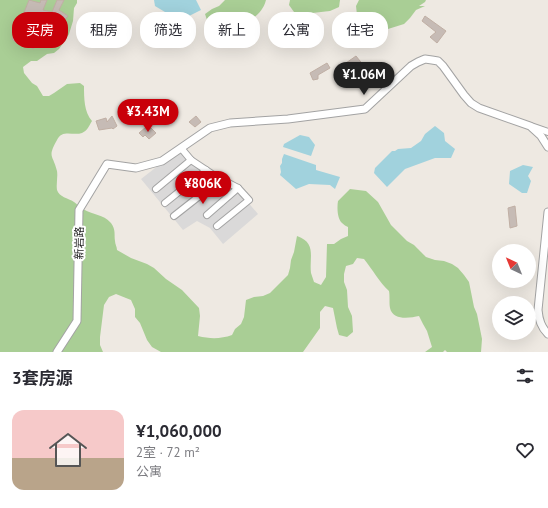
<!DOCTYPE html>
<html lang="zh">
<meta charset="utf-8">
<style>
body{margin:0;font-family:"PT Sans","Noto Sans SC",sans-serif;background:#f2f2f3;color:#2b2b33;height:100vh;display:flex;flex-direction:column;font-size:15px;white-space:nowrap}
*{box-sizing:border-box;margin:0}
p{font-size:13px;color:#7c7c81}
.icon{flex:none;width:22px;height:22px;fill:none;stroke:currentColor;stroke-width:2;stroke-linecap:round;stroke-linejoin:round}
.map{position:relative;height:352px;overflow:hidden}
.side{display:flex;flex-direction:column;background:#fff;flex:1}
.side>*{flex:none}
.banner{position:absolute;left:12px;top:12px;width:524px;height:36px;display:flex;gap:8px}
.needle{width:26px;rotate:317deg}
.tools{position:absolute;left:492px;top:244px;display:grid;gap:8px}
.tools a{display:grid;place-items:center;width:44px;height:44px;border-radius:50%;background:#fff;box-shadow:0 4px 16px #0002;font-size:20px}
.price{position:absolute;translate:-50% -34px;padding:0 9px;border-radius:14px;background:#c9000a;color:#fff;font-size:13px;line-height:26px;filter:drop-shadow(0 1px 2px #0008)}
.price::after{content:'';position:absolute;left:50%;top:24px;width:12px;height:9px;margin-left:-6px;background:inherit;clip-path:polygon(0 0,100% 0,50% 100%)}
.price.on{background:#222;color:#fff}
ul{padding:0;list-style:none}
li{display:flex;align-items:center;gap:12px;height:100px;padding:0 12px}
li+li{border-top:1px solid #e1e1e2}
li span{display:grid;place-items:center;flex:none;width:112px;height:80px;border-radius:12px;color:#555}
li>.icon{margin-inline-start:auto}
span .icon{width:48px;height:48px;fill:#fffc;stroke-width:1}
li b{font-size:17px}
h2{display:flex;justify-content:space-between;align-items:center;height:48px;padding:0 12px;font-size:17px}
.pill{padding:0 14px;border-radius:16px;background:#fff;box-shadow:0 4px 16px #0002;font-size:14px;line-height:36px}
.pill.on{background:#c9000a;color:#fff}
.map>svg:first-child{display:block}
.residential{fill:#dad9d9}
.forest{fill:#a9ce95}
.water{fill:#a1d2dd}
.building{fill:#c6bbb5;stroke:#c0afa4}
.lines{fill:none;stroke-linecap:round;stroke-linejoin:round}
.minor-casing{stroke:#a3a3a3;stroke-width:8}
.tertiary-casing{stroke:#a3a3a3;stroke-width:9}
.minor{stroke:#fff;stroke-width:6}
.tertiary{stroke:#fff;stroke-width:7}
.labels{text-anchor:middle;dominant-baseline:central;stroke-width:4;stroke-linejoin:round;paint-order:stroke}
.street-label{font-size:11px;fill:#1c1c1c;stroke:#fff}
</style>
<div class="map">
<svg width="548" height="352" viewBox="0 0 548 352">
<rect width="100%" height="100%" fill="#eee9e2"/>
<polygon class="residential" points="181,148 191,160 235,187 258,214 223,244 210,228 197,221 183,230 141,179"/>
<g class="forest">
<path d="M0,0H77V3L74,8L73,21L69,34L66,39L59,49L54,53L47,54L37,61H31L23,67L24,73L32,83L37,86L43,96H49L54,93L67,84L80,83L84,86C84,98 84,112 92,121C89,126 87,131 82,133C73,136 62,129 57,140C47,158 53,154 57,171C58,177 56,184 57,190C59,197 68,198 74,202C77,204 80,208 83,209C93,215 103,214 111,223C116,230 114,234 115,241C115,244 117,247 117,250L131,258L147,264L154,268L166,279L182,290L199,308L200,316L198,336C210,339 221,339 232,335L235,329L241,324L244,317L246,300L254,297L263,296L270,293L288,275L290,268L291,260L294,252L297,236C317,243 309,257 311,273C312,276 313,279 314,282L321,285L326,277L327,244H334L341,239L348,236V227C346,226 344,225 342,223C337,218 337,207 338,201L350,189L366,191L378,202L391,225L407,241L414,245L426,257L435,260L444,261L452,264L458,268L464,275L469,282L474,307L477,314L482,339L481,352H447L445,350L443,352H425L432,347L427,331L423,324L419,316C410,318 393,321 390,308C389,303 390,296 389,291C379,282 373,270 364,259L357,258L353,264L346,266L344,274V282L347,290L348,307L352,316L353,332L347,337L339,335L337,328L333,308L325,306L320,312V328L303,352H161L152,347L147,340L140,323L135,317V309L131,300L116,294L109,297L104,305L100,337V345L103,352H0Z"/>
<path d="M225,0H266C262,15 252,17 243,28C231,29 219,27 208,23L205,14L212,9L219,6Z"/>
<polygon points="290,0 340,0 339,7 330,11 312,13 294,12 289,5"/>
<polygon points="359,0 426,0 425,2 419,6 425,6 416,10 410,18 404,24 388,29 380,26 356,33 355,23 357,15 356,6"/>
</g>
<g class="water">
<polygon points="154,0 196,0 201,10 187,17 175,18 155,6"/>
<polygon points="435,126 444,133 445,141 455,149 451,158 435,158 405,169 387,187 374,173 375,168 392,151 395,151 398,149 411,148 421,141 425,134"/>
<polygon points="300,135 309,137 315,145 311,156 283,147 284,144"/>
<polygon points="284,154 316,165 316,170 340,177 335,189 330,185 309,184 296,189 280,175 281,172 280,166 282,163 282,159"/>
<polygon points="523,165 533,167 528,176 531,181 527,193 522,193 509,184 510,171"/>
</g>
<g class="building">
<polygon points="29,0 40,3 41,0 47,0 43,10 52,12 57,0 64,0 59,10 68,16 60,25 63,29 58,33 55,29 48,34 46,31 33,49 28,44 29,42 19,38 17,43 12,39 17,29 27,34 25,26 28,24 30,18 23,15"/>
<polygon points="425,16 446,31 437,43 430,37 436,32 422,21"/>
<polygon points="356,56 364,66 358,71 353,65 348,67 346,63"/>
<polygon points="327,63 330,68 318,75 318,79 313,80 310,73"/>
<polygon points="112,116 117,126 113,129 112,128 99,130 96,121 106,118 107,122"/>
<polygon points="196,116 201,122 195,127 189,122"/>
<polygon points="146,127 148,130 151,128 156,133 149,139 145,135 143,137 139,133"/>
<polygon points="515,206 517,226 510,228 508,208"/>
</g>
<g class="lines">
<defs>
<g id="minor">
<polyline points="531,126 548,132"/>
<polyline points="181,148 191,160 215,176 238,188 249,200 217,226"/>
<polyline points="156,189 191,160"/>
<polyline points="165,203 206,170"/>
<polyline points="207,215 238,188"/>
<polyline points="174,216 221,179"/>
</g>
<g id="tertiary">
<path d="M548,212L538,310C539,320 541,327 548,334"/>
<polyline points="57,352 77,321 79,210 107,164 136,168 162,161 210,128 230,123 288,119 365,109 411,66 418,62 425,59 432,60 438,61 443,66 464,95 471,103 479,108 530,126 541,136 548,147"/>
</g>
</defs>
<use href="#minor" class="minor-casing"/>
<use href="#tertiary" class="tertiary-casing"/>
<use href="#minor" class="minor"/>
<use href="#tertiary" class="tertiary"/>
</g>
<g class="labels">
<g class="street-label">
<text transform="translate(79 243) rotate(-89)">新岩路</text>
</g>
</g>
</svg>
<div class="tools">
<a><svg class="needle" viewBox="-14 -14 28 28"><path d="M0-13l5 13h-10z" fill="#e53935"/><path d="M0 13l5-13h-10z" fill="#7c7c81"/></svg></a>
<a><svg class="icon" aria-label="layers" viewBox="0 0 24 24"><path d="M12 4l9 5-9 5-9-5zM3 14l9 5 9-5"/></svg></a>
</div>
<b class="price on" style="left:364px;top:96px">¥1.06M</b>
<b class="price" style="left:148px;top:133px">¥3.43M</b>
<b class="price" style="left:203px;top:205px">¥806K</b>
<div class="banner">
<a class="pill on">买房</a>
<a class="pill">租房</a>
<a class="pill">筛选</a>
<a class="pill">新上</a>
<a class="pill">公寓</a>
<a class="pill">住宅</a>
</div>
</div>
<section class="side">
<h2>3套房源<svg class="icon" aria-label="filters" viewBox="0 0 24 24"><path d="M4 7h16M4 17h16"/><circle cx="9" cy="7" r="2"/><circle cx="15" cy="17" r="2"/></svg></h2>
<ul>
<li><span style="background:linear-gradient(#f6c9c9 60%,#b9a48a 0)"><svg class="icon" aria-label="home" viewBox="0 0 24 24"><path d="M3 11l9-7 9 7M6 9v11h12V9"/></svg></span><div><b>¥1,060,000</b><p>2室 · 72 m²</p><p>公寓</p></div><svg class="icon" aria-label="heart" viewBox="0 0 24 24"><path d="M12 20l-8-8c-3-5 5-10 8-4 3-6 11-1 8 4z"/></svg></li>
</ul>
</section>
